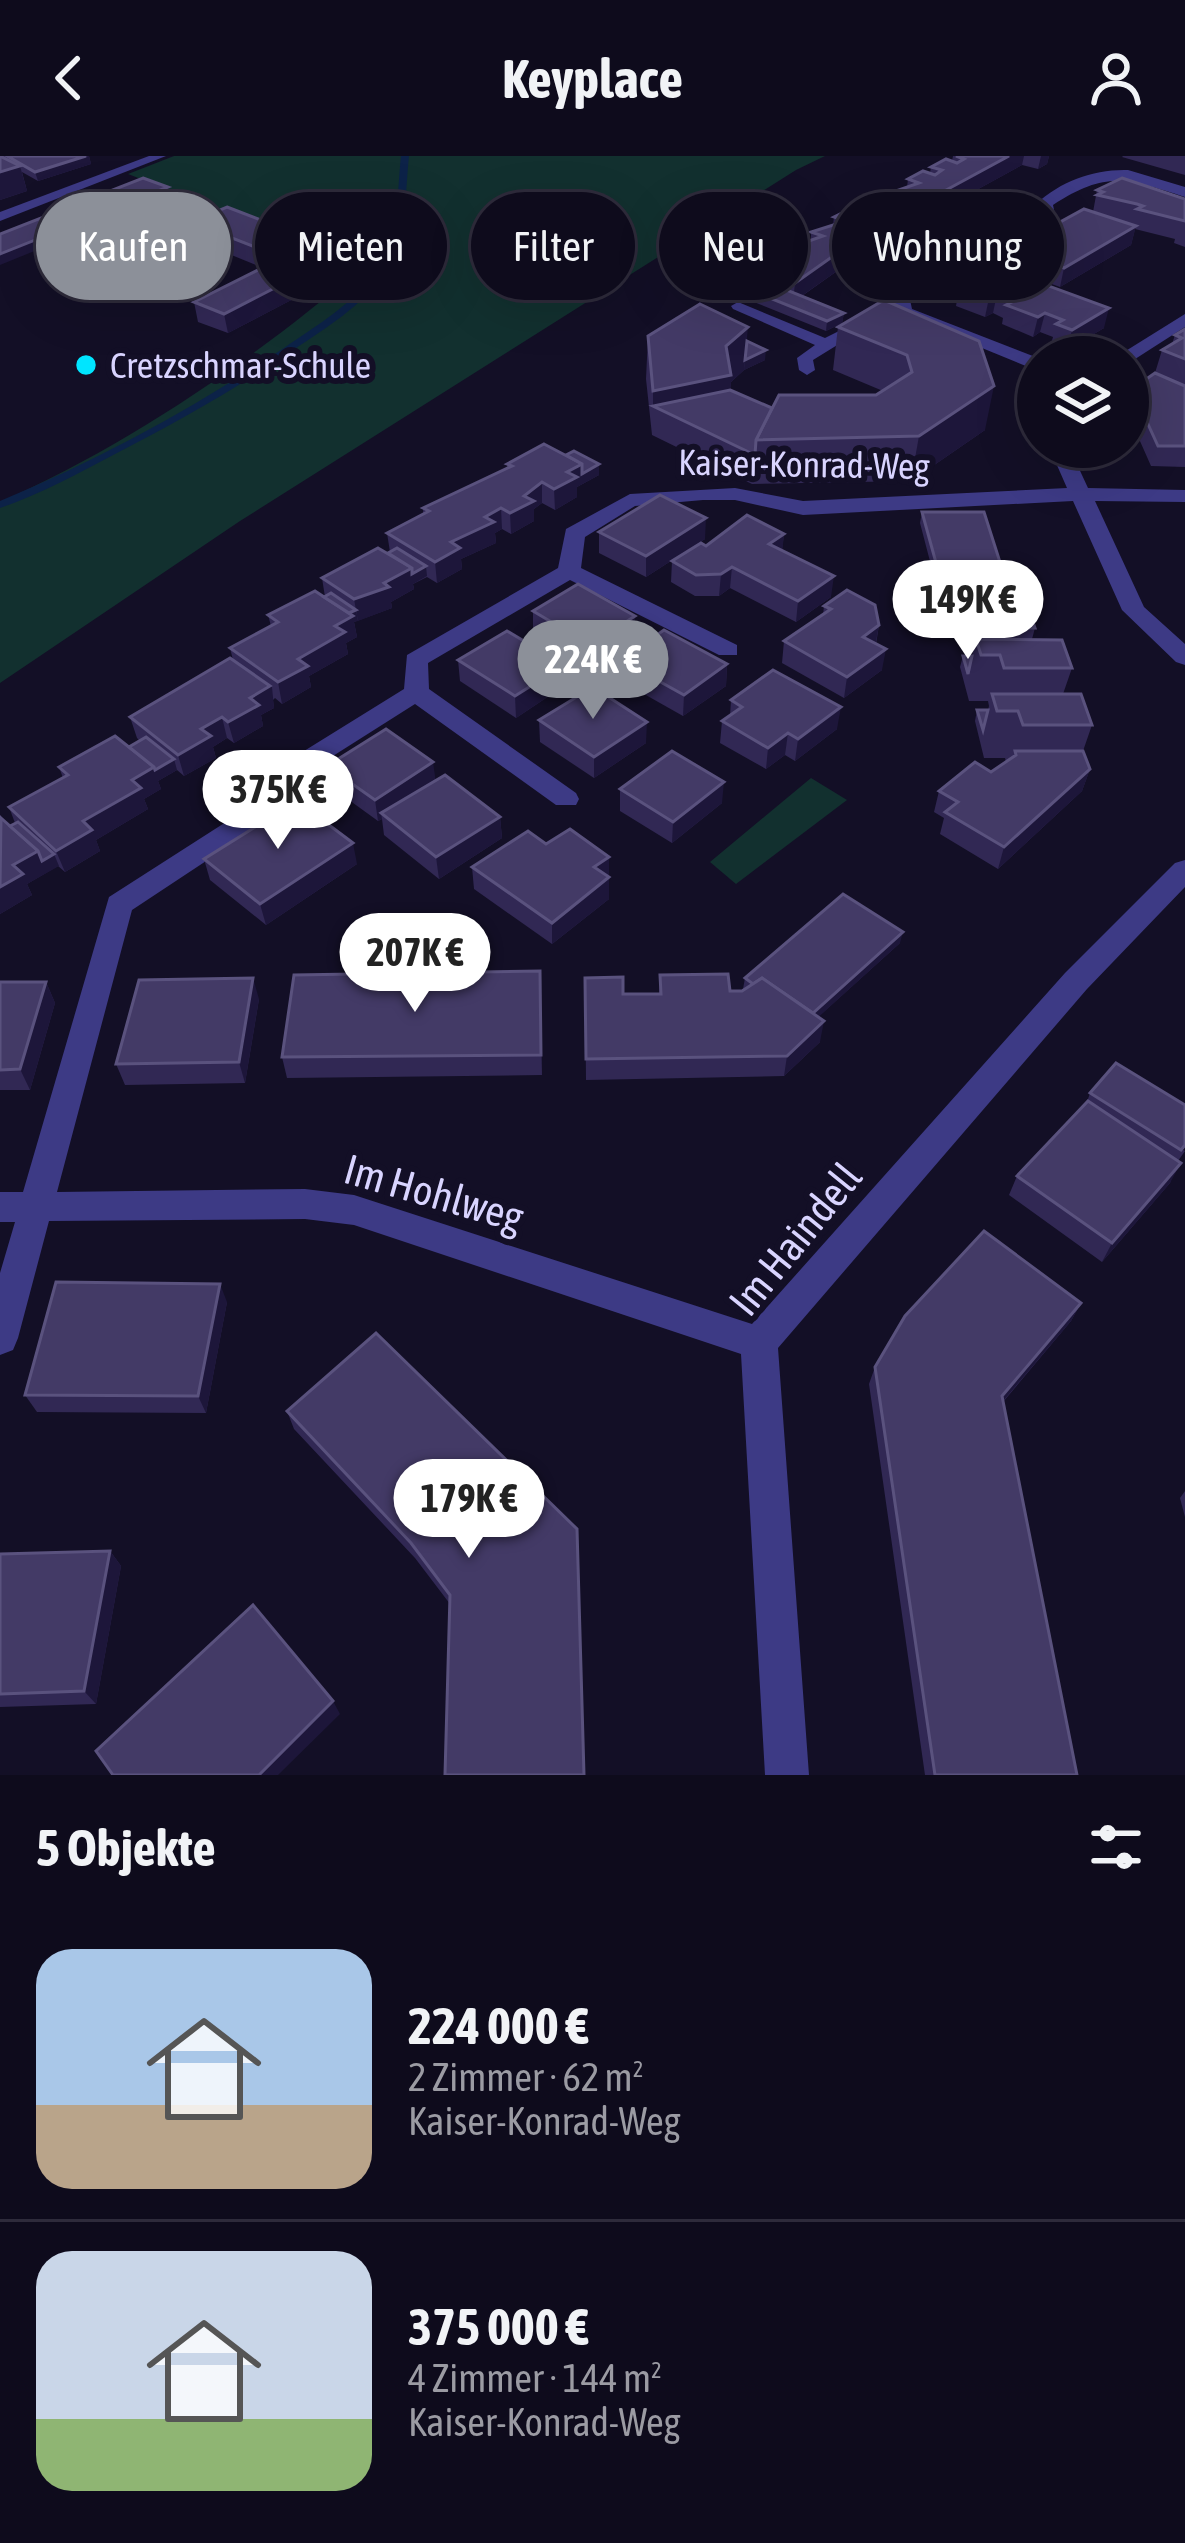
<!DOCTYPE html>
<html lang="de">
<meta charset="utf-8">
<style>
body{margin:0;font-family:"Asap Condensed",sans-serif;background:#171425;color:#f1f3f6;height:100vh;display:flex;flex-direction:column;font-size:45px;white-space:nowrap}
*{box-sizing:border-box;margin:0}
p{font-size:39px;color:#9b9ba3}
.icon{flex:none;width:66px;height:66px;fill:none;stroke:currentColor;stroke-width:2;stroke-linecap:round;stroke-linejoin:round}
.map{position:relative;height:1619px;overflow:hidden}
.side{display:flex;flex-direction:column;background:#0e0b1c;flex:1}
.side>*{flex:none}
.banner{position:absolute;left:36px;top:36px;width:1113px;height:108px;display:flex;gap:24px}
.buttons{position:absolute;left:1017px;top:180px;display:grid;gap:24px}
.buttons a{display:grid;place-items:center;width:132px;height:132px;border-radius:50%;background:#0e0b1c;box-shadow:0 12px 48px #0002,0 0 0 3px #2e2b3b;font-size:60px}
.price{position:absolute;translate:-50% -102px;padding:0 27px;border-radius:42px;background:#fff;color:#222;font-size:39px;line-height:78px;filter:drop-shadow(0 3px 6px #0008)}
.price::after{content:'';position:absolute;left:50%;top:72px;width:36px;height:27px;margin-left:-18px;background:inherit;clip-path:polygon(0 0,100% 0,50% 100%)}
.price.selected{background:#8c9099;color:#fff}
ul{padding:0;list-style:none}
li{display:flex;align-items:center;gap:36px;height:300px;padding:0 36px}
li+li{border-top:3px solid #2e2b3b}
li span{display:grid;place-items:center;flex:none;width:336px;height:240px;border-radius:36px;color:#555}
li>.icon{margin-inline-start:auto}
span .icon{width:144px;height:144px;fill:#fffc;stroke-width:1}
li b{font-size:51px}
h2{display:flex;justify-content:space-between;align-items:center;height:144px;padding:0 36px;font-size:51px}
.pill{padding:0 42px;border-radius:54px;background:#0e0b1c;box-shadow:0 12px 48px #0002,0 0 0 3px #2e2b3b;font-size:42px;line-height:108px}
.pill.selected{background:#8c9099;color:#fff}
header{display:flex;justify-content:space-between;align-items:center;height:156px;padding:0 36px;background:#0e0b1c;font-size:54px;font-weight:700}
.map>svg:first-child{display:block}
.green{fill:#12302f}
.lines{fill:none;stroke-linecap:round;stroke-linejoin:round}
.stream{fill:#0c2248;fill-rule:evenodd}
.lane{fill:#3d3a85;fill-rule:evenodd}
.street{fill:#3d3a85;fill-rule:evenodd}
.wall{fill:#312854}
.shaded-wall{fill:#1d163a}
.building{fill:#433a66;stroke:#5a527e;stroke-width:3}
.poi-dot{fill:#00e5ff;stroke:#130f26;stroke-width:4.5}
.labels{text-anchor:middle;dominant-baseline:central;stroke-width:12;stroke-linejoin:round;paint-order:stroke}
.far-poi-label{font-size:36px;fill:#d9d4ff;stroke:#130f26;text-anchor:start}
.far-street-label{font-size:36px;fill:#d9d4ff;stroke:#130f26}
.street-label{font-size:42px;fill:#d9d4ff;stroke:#130f26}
</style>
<header><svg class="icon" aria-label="back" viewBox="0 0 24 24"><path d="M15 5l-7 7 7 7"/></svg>Keyplace<svg class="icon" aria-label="person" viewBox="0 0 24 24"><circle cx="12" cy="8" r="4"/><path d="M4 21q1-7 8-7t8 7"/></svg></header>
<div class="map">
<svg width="1185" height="1619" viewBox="0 0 1185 1619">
<rect width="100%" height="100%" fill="#130f26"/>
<g class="green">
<path d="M174,0H825L796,14L240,365L0,527V346C127,290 258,201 363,110L128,18Z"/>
<polygon points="811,622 847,644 736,728 710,706"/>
</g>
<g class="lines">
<path class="stream" d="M401,0H409C405,37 407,85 385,117C363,149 325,173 293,194C237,232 177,266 117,297C79,317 41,338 0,352V345C99,304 195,251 284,192C316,170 353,148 376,116C399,85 397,36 401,0Z"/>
<g class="lane">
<polygon points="149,0 166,0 0,65 0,56"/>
<polygon points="331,101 363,101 370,105 363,109 326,108 326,102"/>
<polygon points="738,146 825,182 861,164 873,167 813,204 815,214 807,219 799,214 797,202 815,189 733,153 731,150"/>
</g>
<g class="street">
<path d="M1128,14L1185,31V41C1127,23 1107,14 1053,49L1056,63L909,139L912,153L1038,202V215L894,156V133L1041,58L1036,48C1061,25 1094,13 1128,14Z"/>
<polygon points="1185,158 1185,171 1132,205 1116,201"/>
<polygon points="1049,291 1069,291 1088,332 1185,334 1185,346 1095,345 1144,451 1185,488 1185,509 1176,506 1122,454 1073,345 803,359 735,344 703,344 635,350 585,381 581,412 737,489 737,499 719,499 570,424 428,507 429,533 576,637 579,643 576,649 556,649 415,548 314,612 291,649 132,754 57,1036 305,1033 354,1039 752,1168 1065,817 1175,707 1185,704 1185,731 1087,833 778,1192 809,1619 765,1619 741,1198 354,1069 305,1063 49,1065 18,1182 13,1194 0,1199 0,1117 15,1066 0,1066 0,1036 23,1036 109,741 271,637 296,600 404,533 407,499 558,412 566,373 630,338 735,332 803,345 1067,332"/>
</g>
</g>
<g class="wall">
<polygon points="0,0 89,0 91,8 38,25 22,16 27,35 0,44"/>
<polygon points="953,0 1049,0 1047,8 1038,13 1022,9 940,54 939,59 861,98 802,140 844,157 842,167 826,175 739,140 740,130 764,125 766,108 788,100 789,92 811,85 811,76 833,69 834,61 864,57 865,50 889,44 890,37 907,31 908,23 930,17 931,11 952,5"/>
<polygon points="1123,0 1185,0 1185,19 1122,1"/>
<polygon points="1097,34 1185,43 1185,91 1174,87 1175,83 1135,73 1131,89 1060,131 1007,112 1011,93 1093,56"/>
<polygon points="191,66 303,98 269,113 294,122 297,141 228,177 198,166 194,146 263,112 195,84"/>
<polygon points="956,123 1104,172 1067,194 1051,188 1053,181 1040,176 1033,181 1002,168 1003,162 993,157 985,161 956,150 957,144 953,142"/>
<polygon points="884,144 985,274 911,325 752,328 652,279 646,223 648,180 747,185 765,204 744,214 731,226 730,234 772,252 876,239 883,235 833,214 838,171"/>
<polygon points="1185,173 1185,311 1151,310 1128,258 1128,246 1132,233 1155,217 1162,194 1172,188 1175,179"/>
<polygon points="566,299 599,308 599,319 577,331 577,341 555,354 542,347 534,353 534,365 511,378 502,373 495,377 496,387 461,403 462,413 437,427 427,421 413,428 414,433 391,446 392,452 354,466 357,481 346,487 348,498 309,520 311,531 282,548 275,542 273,544 274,552 261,559 263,570 234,587 227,582 213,591 216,602 184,620 177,614 158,625 161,633 144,643 148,653 96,684 100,695 65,716 58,710 27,728 32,739 0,758 0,663 10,670 15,667 9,651 63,622 59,611 129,591 140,585 137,582 130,561 233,504 230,492 271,470 268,459 325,441 322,422 390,396 387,377 423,358 423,352 507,312 507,308"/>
<polygon points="922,356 1006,425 1035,472 1032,483 1072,512 1063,538 1092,569 1083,595 1090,613 1082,635 998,713 940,678 944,662 934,656 939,635 991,616 1006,606 1005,602 984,602 975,565 977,554 988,554 989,550 988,545 969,545 960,511 963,500 972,500 976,483 971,483 967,472 949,472 941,441 942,436 938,436 920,367"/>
<polygon points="599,376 705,383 646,421 599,397"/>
<polygon points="784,378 782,394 831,441 796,466 730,432 719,440 695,440 671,426 672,405 706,390"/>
<polygon points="824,450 879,469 876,488 882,514 844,542 782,507 784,485 823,459"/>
<polygon points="533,455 635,481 590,510 533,477"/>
<polygon points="458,504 564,509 564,530 516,562 460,525"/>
<polygon points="621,504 727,508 726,530 683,560 621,525"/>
<polygon points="731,544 837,573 795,605 785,599 766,613 720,587 722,565 730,560"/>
<polygon points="539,564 646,587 594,622 540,586"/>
<polygon points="327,610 436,625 500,661 502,682 439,723 384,679 382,663 378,665 331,631"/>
<polygon points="620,633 722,647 672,687 620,655"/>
<polygon points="546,688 609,701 609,743 552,788 474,733 472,711"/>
<polygon points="204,703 357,708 266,769 210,724"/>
<polygon points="900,787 818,861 820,886 784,920 586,924 585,822 623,838 659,838 660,819 730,835 742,835 745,834 743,833 745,822"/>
<polygon points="540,815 542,919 287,922 282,901"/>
<polygon points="0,826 46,826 55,847 30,934 0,934"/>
<polygon points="259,843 245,927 125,929 116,908"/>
<polygon points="1090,937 1185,995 1178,1005 1170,1027 1102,1106 1009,1039 1017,1020 1087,946"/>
<polygon points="227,1146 206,1257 37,1256 25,1239"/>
<polygon points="1081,1147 1071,1165 1003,1246 1077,1619 925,1619 869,1228 875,1211"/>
<polygon points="287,1255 577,1373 450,1448 415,1402 294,1273"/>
<polygon points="1185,1335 1185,1361 1180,1342"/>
<polygon points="110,1395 121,1410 96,1548 0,1551 0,1398"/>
</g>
<g class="shaded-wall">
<polygon points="89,0 91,8 38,25 35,16"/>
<polygon points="1009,0 1024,0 1022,9 940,54 939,59 861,98 793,146 795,127 863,79"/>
<polygon points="1041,0 1049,0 1047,8 1038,13"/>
<polygon points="20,10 27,35 0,44 0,16"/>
<polygon points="168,31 170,40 0,109 0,98"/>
<polygon points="1136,70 1131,89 1060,131 1064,112"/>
<polygon points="300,79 303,98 268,114 265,95"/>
<polygon points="294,122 297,141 228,177 224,158"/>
<polygon points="997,138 993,157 985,161 989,142"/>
<polygon points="1109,152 1104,172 1067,194 1072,174"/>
<polygon points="844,157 842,167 826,175 827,165"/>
<polygon points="1045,157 1040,176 1033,181 1038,161"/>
<polygon points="748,171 744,214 731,226 728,262 653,250 653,235 726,190"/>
<polygon points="766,194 765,204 744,214 745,204"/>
<polygon points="994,230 985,274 911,325 919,280"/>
<polygon points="582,308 599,308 599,319 577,331 577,341 555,354 554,333 567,316"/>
<polygon points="542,326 542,347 534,353 534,365 511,378 510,357 524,340"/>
<polygon points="501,352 502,373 495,377 496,387 461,403 462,413 437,427 435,406 451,386 485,361"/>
<polygon points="706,362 705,383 646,421 646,400"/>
<polygon points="784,378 782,399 769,388"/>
<polygon points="426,410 427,420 413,428 414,433 391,446 392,452 358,465 354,443 412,412"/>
<polygon points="732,411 730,432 719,440 721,418"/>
<polygon points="834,420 831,441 796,466 798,445"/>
<polygon points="356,454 358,465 354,466 357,481 346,487 348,498 309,520 311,531 282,548 278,526 298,503 335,470 341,461"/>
<polygon points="635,460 635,481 590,510 590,489"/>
<polygon points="879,469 875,491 863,481"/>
<polygon points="886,493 882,514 844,542 847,521"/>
<polygon points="727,508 726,530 683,560 684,539"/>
<polygon points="564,509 564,530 516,562 515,540"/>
<polygon points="270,530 272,531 274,552 261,559 263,570 234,587 228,566 250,542"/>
<polygon points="841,551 837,573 795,605 798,583"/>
<polygon points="222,561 227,582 213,591 216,602 184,620 178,599 201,573"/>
<polygon points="647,566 646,587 594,622 594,601"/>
<polygon points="788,577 785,599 766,613 768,592"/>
<polygon points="174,603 177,614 158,625 161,633 144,643 148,653 96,684 100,695 65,716 56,695 83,665 132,624 154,611"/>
<polygon points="433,606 436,627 381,657 382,663 378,665 375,644"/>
<polygon points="1090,613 1082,635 998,713 1004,691"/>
<polygon points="724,626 722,647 672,687 673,666"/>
<polygon points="500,661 502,682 439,723 436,701"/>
<polygon points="353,687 357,708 266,769 260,748"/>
<polygon points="38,695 54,698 59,710 27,728 32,739 0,758 0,731 13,709"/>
<polygon points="609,701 609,743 552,788 552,767 594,711"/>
<polygon points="903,776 900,787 803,875 805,864"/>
<polygon points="253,822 259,843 245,927 239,906"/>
<polygon points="46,826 55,847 30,934 20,913"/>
<polygon points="824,865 820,886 784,920 787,900"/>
<polygon points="1181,1007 1170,1027 1102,1106 1112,1087"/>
<polygon points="220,1128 227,1146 206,1257 198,1240"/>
<polygon points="1081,1147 1071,1165 993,1257 1002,1240"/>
<polygon points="110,1395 121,1410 96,1548 84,1535"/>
<polygon points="333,1545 340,1558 278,1619 259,1619"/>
</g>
<g class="building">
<polygon points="0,0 20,10 0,16"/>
<polygon points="7,0 86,0 35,16"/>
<polygon points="956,0 1009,0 937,39 942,41 863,79 795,127 769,117 778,112 766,108 800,96 789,92 823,80 811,76 846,65 834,61 850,53 868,58 876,54 865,50 880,41 893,45 901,41 890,37 919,27 908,23 923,15 935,19 942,14 931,11 946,3 957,7 964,3"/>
<polygon points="143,22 168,31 0,98 0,78"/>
<polygon points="1122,22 1185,43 1185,65 1137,53 1143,50 1137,48 1097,39 1103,36 1097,34"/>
<polygon points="227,51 300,79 265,95 191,66"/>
<polygon points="1084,53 1136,70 1064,112 1011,93"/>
<polygon points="986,107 1109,152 1072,174 1056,168 1063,164 1045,157 1038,161 1006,149 1014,145 997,138 989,142 959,131 966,127 956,123"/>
<polygon points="264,111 294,122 224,158 194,146"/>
<polygon points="757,122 844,157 827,165 740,130"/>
<polygon points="884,144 979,185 994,230 919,280 756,284 779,239 876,239 912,216 907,199 838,171"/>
<polygon points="700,148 748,171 726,190 731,219 653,235 648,180"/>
<polygon points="1185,173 1185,203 1162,194 1182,182 1175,179"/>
<polygon points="747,185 766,194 745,204"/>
<polygon points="1155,217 1185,230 1185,290 1158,290 1132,233"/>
<polygon points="730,234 772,252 756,284 755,299 653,250"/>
<polygon points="544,288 582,308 567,316 577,321 554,333 542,326 524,340 534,345 510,357 501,352 485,361 494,366 451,386 460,392 435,406 387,377 429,355 423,352 512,310 507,308"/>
<polygon points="574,295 599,308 582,318 582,308 566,299"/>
<polygon points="660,339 706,362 646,400 599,376"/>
<polygon points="922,356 984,356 1006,425 1020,425 1035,472 973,472 970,461 952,461 943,430 961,430 959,425 941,425"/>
<polygon points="747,359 784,378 769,388 834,420 798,445 732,411 721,418 696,419 672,405 701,387 706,390"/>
<polygon points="378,392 412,412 384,427 389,431 354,443 322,422"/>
<polygon points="397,392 426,410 412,418 412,412 388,397"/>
<polygon points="578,428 635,460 590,489 533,455"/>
<polygon points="847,434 875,449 879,469 863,481 886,493 847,521 784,485 831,453 824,450"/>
<polygon points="315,435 353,460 335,470 345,476 298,503 308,510 278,526 230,492 278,466 268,459"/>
<polygon points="331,437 356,454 349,457 324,441"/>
<polygon points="664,474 727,508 684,539 621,504"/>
<polygon points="507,475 564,509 515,540 458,504"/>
<polygon points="976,483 1062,484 1072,512 1004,512 1000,499 981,499"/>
<polygon points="963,500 972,500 968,518"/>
<polygon points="230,502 270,530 250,542 259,549 228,566 222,561 201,573 211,580 178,599 130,561"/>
<polygon points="773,514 841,551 798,583 788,577 768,592 722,565 742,551 731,544"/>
<polygon points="593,531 647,566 594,601 539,564"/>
<polygon points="992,538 1081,538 1092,569 1023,569 1018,555 997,555"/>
<polygon points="977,554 988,554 983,574"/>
<polygon points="386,573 433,606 375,644 327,610"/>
<polygon points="115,580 154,611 132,624 141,632 83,665 92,674 56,695 9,651 68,619 59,611"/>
<polygon points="146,581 174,603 155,614 154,611 129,591"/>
<polygon points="672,595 724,626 673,666 620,633"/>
<polygon points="1015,595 1083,595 1090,613 1004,691 945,656 958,646 939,635 975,606 991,616 1016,599"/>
<polygon points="445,619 500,661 436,701 381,657"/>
<polygon points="297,645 353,687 260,748 204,703"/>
<polygon points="1,662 38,695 13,709 23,718 0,731"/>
<polygon points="18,666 54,698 42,705 38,695 10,670"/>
<polygon points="570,673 609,701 594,711 609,721 552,767 472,711 528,675 546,688"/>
<polygon points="843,738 903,776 813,857 762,822 753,828 745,822"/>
<polygon points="540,815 541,899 282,901 294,819"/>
<polygon points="728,818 730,835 742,835 762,822 824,865 787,900 586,903 585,822 623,821 623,838 661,838 660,819"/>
<polygon points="253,822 239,906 116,908 139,824"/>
<polygon points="0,826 46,826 20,913 0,914"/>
<polygon points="1116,907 1185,949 1185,989 1181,994 1090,937"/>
<polygon points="1088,945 1181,1007 1112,1087 1017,1020"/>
<polygon points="984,1075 1081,1147 1002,1240 1077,1619 935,1619 875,1211 905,1160"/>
<polygon points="56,1126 220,1128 198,1240 25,1239"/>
<polygon points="376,1177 577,1373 584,1619 445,1619 450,1439 411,1387 287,1255"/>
<polygon points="110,1395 84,1535 0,1538 0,1398"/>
<polygon points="253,1449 333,1545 259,1619 113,1619 96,1595"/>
</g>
<circle class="poi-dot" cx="86" cy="209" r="12"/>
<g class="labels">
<g class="far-poi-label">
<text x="110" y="209">Cretzschmar-Schule</text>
</g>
<g class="far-street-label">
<text transform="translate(804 308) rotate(1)">Kaiser-Konrad-Weg</text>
</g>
<g class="street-label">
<text transform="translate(434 1037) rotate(16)">Im Hohlweg</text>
<text transform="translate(795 1083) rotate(-51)">Im Haindell</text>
</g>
</g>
</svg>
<div class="buttons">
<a><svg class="icon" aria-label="layers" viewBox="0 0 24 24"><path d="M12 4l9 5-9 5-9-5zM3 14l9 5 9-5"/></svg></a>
</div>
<b class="price" style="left:968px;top:506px">149K €</b>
<b class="price selected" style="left:593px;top:566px">224K €</b>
<b class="price" style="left:278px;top:696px">375K €</b>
<b class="price" style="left:415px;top:859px">207K €</b>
<b class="price" style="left:469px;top:1405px">179K €</b>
<div class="banner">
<a class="pill selected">Kaufen</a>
<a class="pill">Mieten</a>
<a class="pill">Filter</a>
<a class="pill">Neu</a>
<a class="pill">Wohnung</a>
</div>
</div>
<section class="side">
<h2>5 Objekte<svg class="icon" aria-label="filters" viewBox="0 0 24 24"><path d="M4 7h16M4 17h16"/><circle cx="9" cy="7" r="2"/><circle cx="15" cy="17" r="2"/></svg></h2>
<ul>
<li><span style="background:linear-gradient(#a9c7e8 65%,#b9a48a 0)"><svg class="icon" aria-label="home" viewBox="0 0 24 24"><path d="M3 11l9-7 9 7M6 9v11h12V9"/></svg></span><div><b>224 000 €</b><p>2 Zimmer · 62 m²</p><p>Kaiser-Konrad-Weg</p></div></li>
<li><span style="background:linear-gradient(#c9d6e8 70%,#8fb573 0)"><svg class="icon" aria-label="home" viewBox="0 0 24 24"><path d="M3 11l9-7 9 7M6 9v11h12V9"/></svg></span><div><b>375 000 €</b><p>4 Zimmer · 144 m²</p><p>Kaiser-Konrad-Weg</p></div></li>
</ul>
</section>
